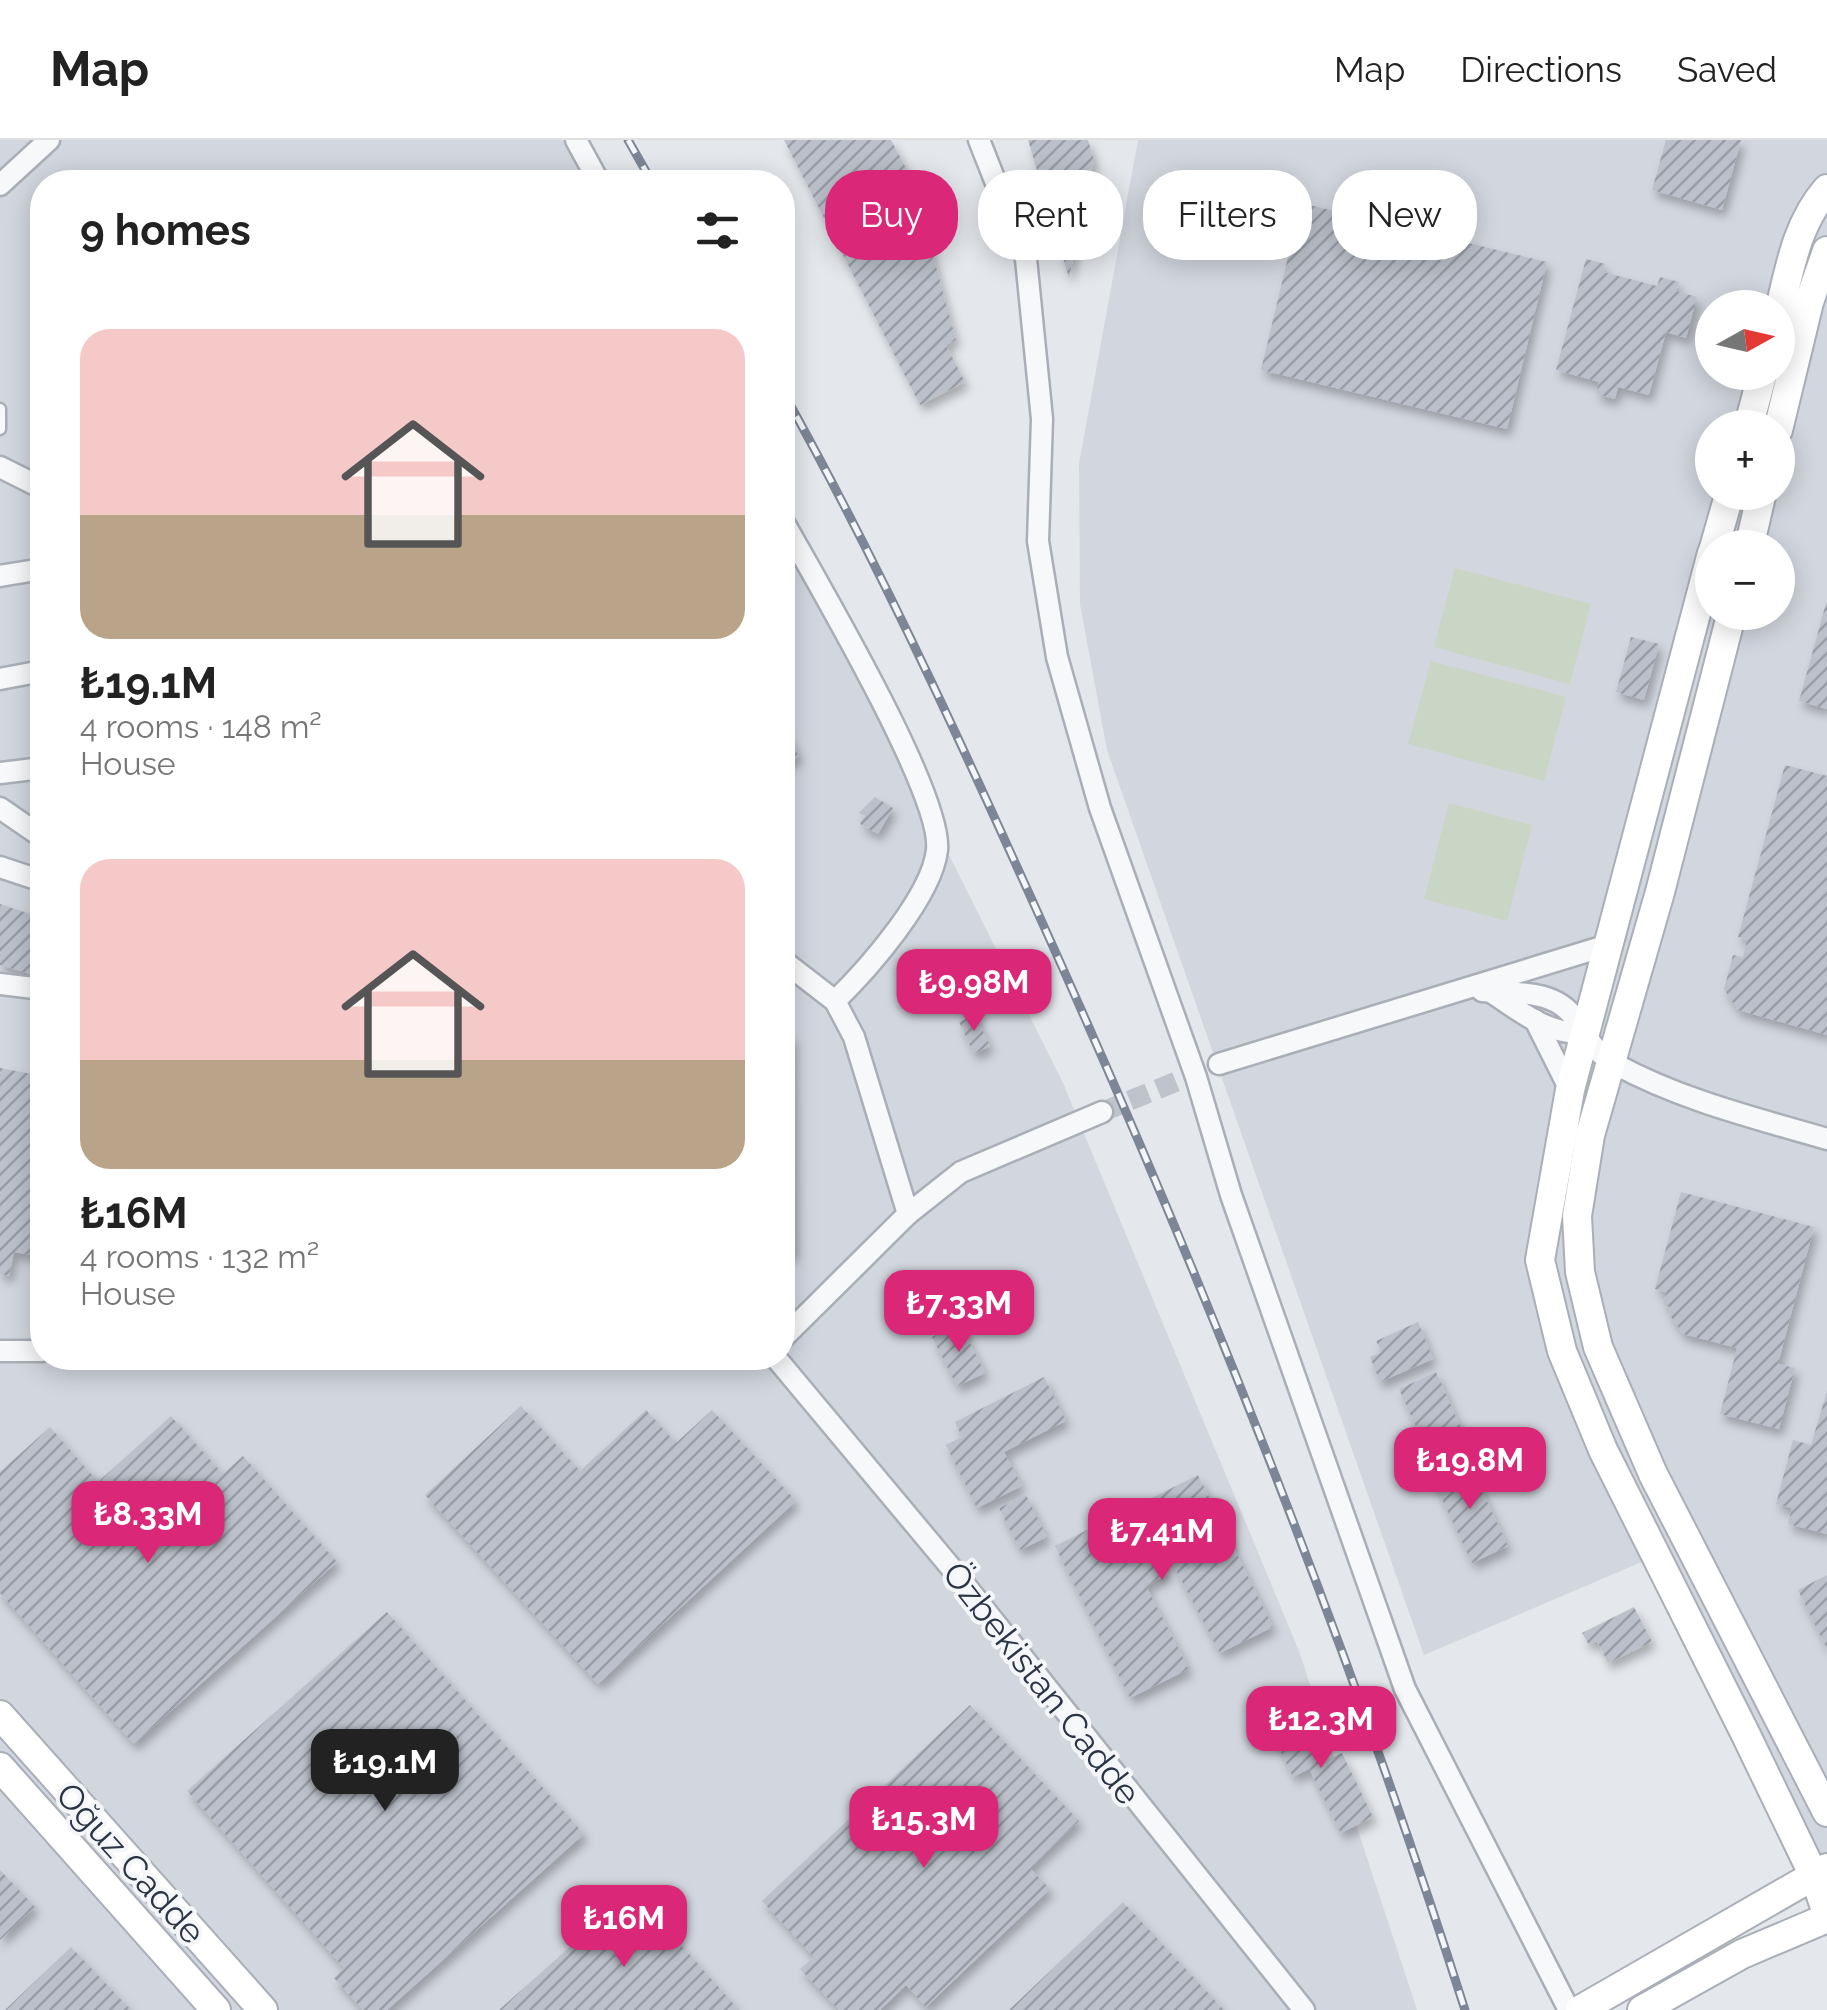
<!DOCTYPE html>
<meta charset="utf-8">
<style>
body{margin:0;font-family:Raleway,sans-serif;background:#f2f2f2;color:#222;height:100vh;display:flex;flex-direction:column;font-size:38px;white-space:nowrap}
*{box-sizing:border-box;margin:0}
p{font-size:32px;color:#767676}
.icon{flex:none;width:55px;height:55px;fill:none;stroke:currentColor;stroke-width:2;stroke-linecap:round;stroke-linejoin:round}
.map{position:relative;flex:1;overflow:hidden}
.drawer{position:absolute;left:30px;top:30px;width:765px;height:1200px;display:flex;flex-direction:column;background:#fff;border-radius:40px;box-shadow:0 5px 25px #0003}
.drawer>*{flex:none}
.banner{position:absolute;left:825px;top:30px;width:850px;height:90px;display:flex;gap:20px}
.needle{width:65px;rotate:82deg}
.fabs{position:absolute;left:1695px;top:150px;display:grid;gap:20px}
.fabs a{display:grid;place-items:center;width:100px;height:100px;border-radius:50%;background:#fff;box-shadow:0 5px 25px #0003;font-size:50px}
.price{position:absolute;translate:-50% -85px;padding:0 22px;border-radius:20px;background:#db2777;color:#fff;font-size:32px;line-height:65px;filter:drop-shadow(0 2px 5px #0008)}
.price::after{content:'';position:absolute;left:50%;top:60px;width:30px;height:22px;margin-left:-15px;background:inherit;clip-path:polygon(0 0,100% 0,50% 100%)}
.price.on{background:#222;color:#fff}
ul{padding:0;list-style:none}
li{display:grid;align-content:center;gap:20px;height:530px;padding:0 50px}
li span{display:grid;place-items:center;height:310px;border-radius:30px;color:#555}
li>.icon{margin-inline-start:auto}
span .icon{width:180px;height:180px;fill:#fffc;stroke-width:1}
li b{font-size:42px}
h2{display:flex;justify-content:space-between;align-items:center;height:120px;padding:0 50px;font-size:42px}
.pill{padding:0 35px;border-radius:40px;background:#fff;box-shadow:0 5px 25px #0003;font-size:35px;line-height:90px}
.pill.on{background:#db2777;color:#fff}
header{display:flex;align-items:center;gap:60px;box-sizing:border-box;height:140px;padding:0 50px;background:#fff;border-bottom:2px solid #e0e0e0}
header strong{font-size:48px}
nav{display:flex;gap:55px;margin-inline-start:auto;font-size:35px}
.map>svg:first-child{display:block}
.built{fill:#d2d6de;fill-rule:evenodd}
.pitch{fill:#c9d6c5}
.building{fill:url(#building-hatch);filter:url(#shadow)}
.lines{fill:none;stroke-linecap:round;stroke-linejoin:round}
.street-tunnel{stroke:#bfc3cb;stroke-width:20;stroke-dasharray:20 10;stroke-linecap:butt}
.lane-casing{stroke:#a9aeb7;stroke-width:15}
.street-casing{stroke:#a9aeb7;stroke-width:25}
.secondary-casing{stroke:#a9aeb7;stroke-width:32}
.lane{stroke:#f7f8fa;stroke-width:10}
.street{stroke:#f7f8fa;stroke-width:20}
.secondary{stroke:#fff;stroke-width:28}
.rail-casing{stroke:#7d8696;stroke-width:9}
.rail{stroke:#f4f6f9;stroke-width:5;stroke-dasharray:15;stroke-linecap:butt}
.labels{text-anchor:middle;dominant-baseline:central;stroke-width:8;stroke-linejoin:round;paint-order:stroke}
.street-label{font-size:35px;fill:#2b3445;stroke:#f4f6f9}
</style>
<header>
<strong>Map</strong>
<nav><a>Map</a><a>Directions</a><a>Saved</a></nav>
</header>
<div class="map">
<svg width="1827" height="1870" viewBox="0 0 1827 1870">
<defs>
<pattern id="building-hatch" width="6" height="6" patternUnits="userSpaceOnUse" patternTransform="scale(2.5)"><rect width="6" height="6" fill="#bbc0ca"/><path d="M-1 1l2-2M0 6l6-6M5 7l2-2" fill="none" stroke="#989da6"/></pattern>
<filter id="shadow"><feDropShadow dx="4" dy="7" stdDeviation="5" flood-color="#0004"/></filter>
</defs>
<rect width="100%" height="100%" fill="#e4e7ec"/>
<g class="built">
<polygon points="0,0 563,0 586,42 42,42 42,1218 782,1218 783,395 845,507 1063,943 1299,1511 1417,1870 0,1870"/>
<path d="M1138,0H1827V1794L1644,1421L1424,1515L1107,610L1080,464L1079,324ZM1712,168H1778V232H1712ZM1712,288H1778V352H1712ZM1712,408H1778V472H1712Z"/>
</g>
<g class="pitch">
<polygon points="1455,428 1591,464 1570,544 1434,507"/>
<polygon points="1431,521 1566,557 1544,641 1408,604"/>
<polygon points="1449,663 1532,685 1507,781 1424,759"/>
</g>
<g class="building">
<polygon points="784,0 891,0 914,43 905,48 926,89 956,200 946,205 965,242 920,265"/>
<polygon points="1028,0 1088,0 1094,20 1069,138"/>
<polygon points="1666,0 1741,0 1722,70 1652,50"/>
<polygon points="1301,63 1547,122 1507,289 1261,230"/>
<polygon points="1586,119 1605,124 1603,132 1657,146 1660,137 1679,142 1676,151 1697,157 1686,198 1666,192 1649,255 1618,247 1615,259 1596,254 1599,242 1556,230"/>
<polygon points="1826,463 1827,463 1827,569 1799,561"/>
<polygon points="1631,497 1659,504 1644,560 1616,552"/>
<polygon points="782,586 799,616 782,625"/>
<polygon points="1785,625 1827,636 1827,895 1738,870 1724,849 1733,815 1743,817 1747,800 1738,797"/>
<polygon points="875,657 893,668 878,694 860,684 865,676 859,673"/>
<polygon points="0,764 42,778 30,834 0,825"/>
<polygon points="975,875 990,906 974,914 959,882"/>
<polygon points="782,895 792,895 794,1114 782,1115"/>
<polygon points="0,928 42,936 42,1117 14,1112 9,1136 0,1134"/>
<polygon points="1681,1052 1814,1087 1778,1224 1795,1228 1779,1289 1720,1274 1737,1208 1683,1194 1669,1174 1670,1167 1663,1165 1666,1152 1655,1149"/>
<polygon points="1418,1182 1433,1219 1380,1242 1370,1217 1382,1212 1376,1201"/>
<polygon points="960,1183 985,1233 957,1246 932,1197"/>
<polygon points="1436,1232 1467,1301 1430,1318 1399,1249"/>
<polygon points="1044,1237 1066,1281 1004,1312 1022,1346 977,1368 946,1305 962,1297 955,1282"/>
<polygon points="1827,1251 1827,1394 1788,1384 1792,1368 1776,1364 1793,1300 1811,1305"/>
<polygon points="521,1266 580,1331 646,1270 676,1303 712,1270 796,1361 598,1544 425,1355"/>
<polygon points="171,1276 223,1334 243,1316 337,1422 134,1604 0,1453 0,1332 50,1287 98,1342"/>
<polygon points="1468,1321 1508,1406 1472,1423 1432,1338"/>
<polygon points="1198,1335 1273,1487 1220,1513 1153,1387 1124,1402 1129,1413 1152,1402 1168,1434 1146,1446 1189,1529 1130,1558 1055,1406"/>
<polygon points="1026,1355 1047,1397 1020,1410 999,1368"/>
<polygon points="1827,1435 1827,1509 1798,1450"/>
<polygon points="1634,1467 1652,1502 1608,1523 1597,1501 1589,1505 1582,1493"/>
<polygon points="387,1472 584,1694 387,1870 363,1870 334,1838 344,1828 187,1651"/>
<polygon points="970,1565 1079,1681 1030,1728 1050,1749 926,1867 906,1845 880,1870 839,1870 800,1829 814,1817 762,1761"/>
<polygon points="1300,1569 1325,1621 1342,1613 1373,1677 1341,1693 1309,1629 1293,1637 1268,1586"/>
<polygon points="0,1730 35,1767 0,1800"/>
<polygon points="633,1751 739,1870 499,1870"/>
<polygon points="1123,1762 1224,1870 1009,1870"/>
<polygon points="71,1807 131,1870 5,1870"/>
</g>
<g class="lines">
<polyline class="street-tunnel" points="1102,972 1219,924"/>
<defs>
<polyline id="lane" points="0,269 0,289"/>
<g id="street">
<polyline points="576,0 599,42"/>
<polyline points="979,0 1026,119 1042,279 1038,401 1057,517 1100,668 1196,937 1231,1055 1405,1549 1569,1870"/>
<polyline points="0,45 49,0"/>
<polyline points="0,327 42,348"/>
<path d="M782,379C815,439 943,654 937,710C932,756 868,829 835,861"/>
<polyline points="0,436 42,429"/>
<polyline points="0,539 42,531"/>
<polyline points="0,633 42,628"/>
<polyline points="0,668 42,697"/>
<polyline points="0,727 42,741"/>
<polyline points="782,820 835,861 854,897 908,1074 782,1199"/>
<polyline points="0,844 42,849"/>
<path d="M1482,851C1513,854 1555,848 1575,879C1586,896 1596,914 1615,924C1681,960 1755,978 1827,999"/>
<path d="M1491,852C1518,870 1547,894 1581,893"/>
<polyline points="1535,880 1570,950"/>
<polyline points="1219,924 1608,805"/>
<polyline points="908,1074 961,1032 1102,972"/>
<polyline points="0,1211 42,1211"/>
<polyline points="776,1218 953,1430 1304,1870"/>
</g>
<g id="secondary">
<path d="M1778,177C1789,132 1796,84 1827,49"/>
<polyline points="1748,288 1763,232"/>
<polyline points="1778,290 1809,162 1827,111"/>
<polyline points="1714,408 1730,352"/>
<polyline points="1749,408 1762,352"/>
<polyline points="1712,413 1570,950 1540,1120 1562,1211 1603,1310 1746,1595 1815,1738 1827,1773"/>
<polyline points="1732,472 1660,752 1590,995 1577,1076 1580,1132 1598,1207 1653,1334 1827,1672"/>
<polyline points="0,1575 263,1870"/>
<polyline points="0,1627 216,1870"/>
<polyline points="1580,1870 1827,1728"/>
<polyline points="1642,1870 1742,1814 1827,1778"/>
</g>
</defs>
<use href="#lane" class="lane-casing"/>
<use href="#street" class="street-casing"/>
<use href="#secondary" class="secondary-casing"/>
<use href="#lane" class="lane"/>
<use href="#street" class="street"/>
<use href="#secondary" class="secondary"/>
<defs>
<g id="rail">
<polyline points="628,0 652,42"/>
<path d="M782,250C887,438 976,635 1064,831C1216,1171 1352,1515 1465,1870"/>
</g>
</defs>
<use href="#rail" class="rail-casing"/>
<use href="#rail" class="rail"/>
</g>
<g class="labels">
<g class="street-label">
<text transform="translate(1042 1543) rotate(52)">Özbekistan Cadde</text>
<text transform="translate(131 1723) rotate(48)">Oğuz Cadde</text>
</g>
</g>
</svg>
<div class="fabs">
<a><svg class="needle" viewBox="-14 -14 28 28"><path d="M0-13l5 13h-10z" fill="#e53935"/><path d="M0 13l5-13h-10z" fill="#767676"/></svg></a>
<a>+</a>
<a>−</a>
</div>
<b class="price" style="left:974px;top:894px">₺9.98M</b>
<b class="price" style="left:959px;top:1215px">₺7.33M</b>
<b class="price" style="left:1470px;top:1372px">₺19.8M</b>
<b class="price" style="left:148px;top:1426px">₺8.33M</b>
<b class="price" style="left:1162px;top:1443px">₺7.41M</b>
<b class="price" style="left:1321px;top:1631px">₺12.3M</b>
<b class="price on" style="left:385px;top:1674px">₺19.1M</b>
<b class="price" style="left:924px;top:1731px">₺15.3M</b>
<b class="price" style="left:624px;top:1830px">₺16M</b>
<div class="banner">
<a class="pill on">Buy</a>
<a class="pill">Rent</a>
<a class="pill">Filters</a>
<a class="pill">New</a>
</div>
<section class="drawer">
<h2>9 homes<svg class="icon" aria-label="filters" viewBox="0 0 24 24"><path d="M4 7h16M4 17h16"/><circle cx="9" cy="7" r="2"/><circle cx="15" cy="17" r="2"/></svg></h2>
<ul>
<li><span style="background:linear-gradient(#f6c9c9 60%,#b9a48a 0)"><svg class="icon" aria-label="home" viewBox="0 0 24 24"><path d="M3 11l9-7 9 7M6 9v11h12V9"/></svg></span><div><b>₺19.1M</b><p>4 rooms · 148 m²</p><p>House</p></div></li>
<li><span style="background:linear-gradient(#f6c9c9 65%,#b9a48a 0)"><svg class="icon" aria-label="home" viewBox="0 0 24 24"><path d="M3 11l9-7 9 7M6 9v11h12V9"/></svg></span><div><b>₺16M</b><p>4 rooms · 132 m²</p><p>House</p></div></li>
</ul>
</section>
</div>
